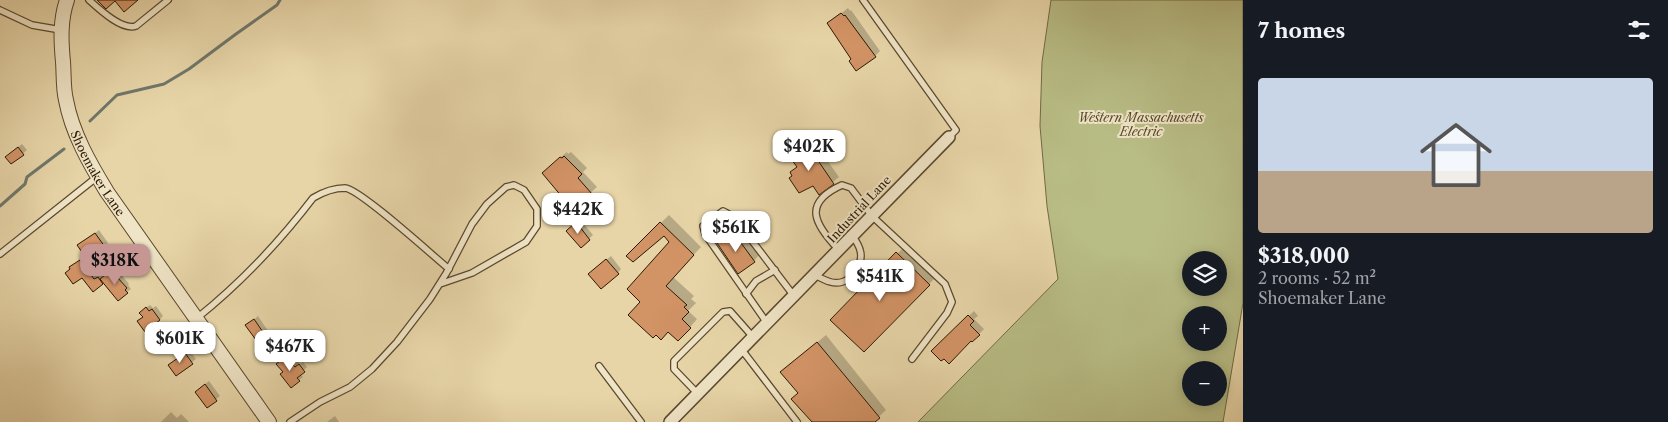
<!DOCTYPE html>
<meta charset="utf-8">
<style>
body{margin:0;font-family:"Libre Caslon Text",serif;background:#242831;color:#f1f3f6;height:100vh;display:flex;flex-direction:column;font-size:19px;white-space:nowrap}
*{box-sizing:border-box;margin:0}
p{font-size:16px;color:#9ea1a6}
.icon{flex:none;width:28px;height:28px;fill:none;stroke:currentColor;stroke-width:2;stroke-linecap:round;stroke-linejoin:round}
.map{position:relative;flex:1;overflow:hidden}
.side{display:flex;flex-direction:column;background:#171b24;width:425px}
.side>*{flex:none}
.fabs{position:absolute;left:1182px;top:251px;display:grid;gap:10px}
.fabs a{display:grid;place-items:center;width:45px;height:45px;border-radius:50%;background:#171b24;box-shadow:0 2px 12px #0003;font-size:25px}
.price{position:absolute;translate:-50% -42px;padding:0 11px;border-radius:10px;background:#fff;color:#222;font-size:16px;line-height:32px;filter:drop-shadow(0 1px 2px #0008)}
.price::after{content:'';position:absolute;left:50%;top:30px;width:15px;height:11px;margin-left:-8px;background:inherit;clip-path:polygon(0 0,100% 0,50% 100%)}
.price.on{background:#c59692;color:#111}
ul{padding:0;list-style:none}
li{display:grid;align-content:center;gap:10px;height:265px;padding:0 15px}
li span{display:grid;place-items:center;height:155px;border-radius:5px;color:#555}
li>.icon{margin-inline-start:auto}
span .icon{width:90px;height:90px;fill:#fffc;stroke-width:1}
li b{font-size:21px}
h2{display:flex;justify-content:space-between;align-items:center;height:60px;padding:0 15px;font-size:21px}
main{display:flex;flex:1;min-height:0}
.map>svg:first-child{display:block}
.green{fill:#b8bc85;stroke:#726a44;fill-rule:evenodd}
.shadow{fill:#0003}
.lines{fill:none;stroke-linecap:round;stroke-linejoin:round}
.stream{stroke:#6f776c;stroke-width:3}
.building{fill:#d29365;stroke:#2c1902}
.service-casing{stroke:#5b482c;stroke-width:8}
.minor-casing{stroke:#5b482c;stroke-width:14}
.tertiary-casing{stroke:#5b482c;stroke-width:16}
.service{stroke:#efe4c6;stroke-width:5.5}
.minor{stroke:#efe4c6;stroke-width:11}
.tertiary{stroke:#efe4c6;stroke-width:14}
.labels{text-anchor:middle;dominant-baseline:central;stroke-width:4;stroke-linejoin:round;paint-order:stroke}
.park-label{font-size:12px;font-style:italic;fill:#564a29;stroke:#efe4c6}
.street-label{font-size:12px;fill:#2c1902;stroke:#efe4c6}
</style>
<main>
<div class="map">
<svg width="1243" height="422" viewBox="0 0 1243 422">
<rect width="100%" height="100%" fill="#e7d5a8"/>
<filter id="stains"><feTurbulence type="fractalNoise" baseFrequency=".004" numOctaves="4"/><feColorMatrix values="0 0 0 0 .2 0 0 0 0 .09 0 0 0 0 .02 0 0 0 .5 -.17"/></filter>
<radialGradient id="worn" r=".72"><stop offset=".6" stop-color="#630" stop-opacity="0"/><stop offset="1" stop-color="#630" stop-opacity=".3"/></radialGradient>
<path class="green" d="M1051,0H1243V303L1223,422H918L1058,279L1047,206L1040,126L1042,62ZM1191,260H1219V288H1191ZM1191,315H1219V342H1191ZM1191,370H1219V398H1191Z"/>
<g class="shadow">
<polygon points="848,8 850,11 851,10 880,51 875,56 828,24"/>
<polygon points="812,139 818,148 821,146 824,151 822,153 839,177 819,193 813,185 793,175 791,172 798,166 791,156"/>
<polygon points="22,144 27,150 12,163 10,153"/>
<polygon points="567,152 568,154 571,152 587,168 583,172 597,187 573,208 549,167"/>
<polygon points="669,215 701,247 673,277 694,296 691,299 696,303 688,311 697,319 686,332 642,302 671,242 664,235 627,256"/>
<polygon points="580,219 593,235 581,246 567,231"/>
<polygon points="739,227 759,255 754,261 725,238"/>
<polygon points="99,230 108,243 104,246 93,248 79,245"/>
<polygon points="905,246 936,277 864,351 832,320"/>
<polygon points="611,256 621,269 618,273 593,271"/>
<polygon points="83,258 97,277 101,274 103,278 114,269 120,275 121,274 129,284 128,285 131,289 127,292 104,282 93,290 82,276 71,269 74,264"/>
<polygon points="150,305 153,308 156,306 163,316 160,319 144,317 144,309"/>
<polygon points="974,311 978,316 974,319 984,329 972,341 971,339 944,357 933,351"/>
<polygon points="258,316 270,334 266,337 251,322"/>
<polygon points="826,335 886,410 873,422 813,422 799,393 790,365"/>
<polygon points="189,350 196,359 176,374 174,361"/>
<polygon points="291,353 300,364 303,362 307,367 300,374 303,377 299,380 284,372 282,360"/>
<polygon points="209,381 220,396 208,406 200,388"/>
<polygon points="171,412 177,418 181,414 189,422 161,422"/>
<polygon points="335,416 339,422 327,422"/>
</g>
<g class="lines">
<g class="stream">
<polyline points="90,121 117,95 164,84 189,69 236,34 277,5 280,0"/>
<polyline points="0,206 25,184 27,177 64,149"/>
</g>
</g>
<g class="building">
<polygon points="97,0 138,0 124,12 115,1 106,9"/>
<polygon points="841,13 844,16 845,15 876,57 856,71 849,61 851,59 827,23"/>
<polygon points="806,144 812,153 815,151 820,157 817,159 834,184 819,195 813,186 799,193 789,178 792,176 790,172 797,167 789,156"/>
<polygon points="18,147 24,155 11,164 5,157"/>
<polygon points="564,156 582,174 578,178 592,194 573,210 542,173 560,157 562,158"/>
<polygon points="576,222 590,240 581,248 566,231"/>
<polygon points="660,222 694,255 666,286 687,305 684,307 689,312 682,319 691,328 678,341 668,332 661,340 656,335 653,338 628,315 640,302 627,289 669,242 664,236 633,262 626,256"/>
<polygon points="733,232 755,262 738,274 717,243"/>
<polygon points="95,233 105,247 96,253 93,249 84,255 77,245"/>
<polygon points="896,252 930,285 864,352 830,320"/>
<polygon points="606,259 619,274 601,289 588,274"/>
<polygon points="80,260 94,279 98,277 103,284 93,292 82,278 73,284 65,273 70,269 69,267"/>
<polygon points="110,271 115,278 117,277 127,288 125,290 128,293 118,301 100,279"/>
<polygon points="146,307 149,311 152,309 160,320 145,332 137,321 143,317 139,313"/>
<polygon points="968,315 974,321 970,325 980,335 972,342 971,341 949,364 944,359 941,361 931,351"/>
<polygon points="254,319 267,338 259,344 245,325"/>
<polygon points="817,342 880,418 875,422 812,422 791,399 798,393 780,372"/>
<polygon points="185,353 193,364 176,376 168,365"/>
<polygon points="286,356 295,367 299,364 305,372 297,378 300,381 291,388 280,374 283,372 276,364"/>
<polygon points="205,384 217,401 207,408 195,392"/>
</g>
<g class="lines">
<defs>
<g id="service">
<path d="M89,0C99,9 122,31 136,26L168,0"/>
<polyline points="863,0 956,130 949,137"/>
<polyline points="0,10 32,25 61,30"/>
<path d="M839,250C814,224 802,203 842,185L851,188L872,216L945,284L952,302L947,313L912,359"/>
<polyline points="0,254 97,177"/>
<path d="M815,275C823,279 832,285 842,282C853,279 864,262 860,250C859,245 855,240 853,236"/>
<polyline points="746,294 756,281 775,270"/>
<path d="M197,318C242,282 277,245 313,198C323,192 333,188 345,188C360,189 433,256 449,269"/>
<polyline points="767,323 705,234 703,226 723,211 734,217 794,296"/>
<polyline points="742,350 797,422"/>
<polyline points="599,366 641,422"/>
<polyline points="698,394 674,369 674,361 723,312 730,311 753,337"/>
<polyline points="290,422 320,402 350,387 372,369 397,342 430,299 447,272 472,224 487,204 506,187 514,185 524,190 537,209 537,226 526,242 472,273 440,284"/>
</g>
<polyline id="minor" points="670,422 949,137"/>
<g id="tertiary">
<path id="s1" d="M67,0C60,20 61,41 63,62C64,74 63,88 66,100C72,133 90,164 107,192L269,422"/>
</g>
</defs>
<use href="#service" class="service-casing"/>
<use href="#minor" class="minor-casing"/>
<use href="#tertiary" class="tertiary-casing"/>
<use href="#service" class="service"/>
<use href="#minor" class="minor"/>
<use href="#tertiary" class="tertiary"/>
</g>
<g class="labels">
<g class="park-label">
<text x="1141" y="117">Western Massachusetts<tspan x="1141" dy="14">Electric</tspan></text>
</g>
<g class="street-label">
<text stroke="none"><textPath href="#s1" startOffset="181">Shoemaker Lane</textPath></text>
<text transform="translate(859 209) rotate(-47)">Industrial Lane</text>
</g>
</g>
<rect width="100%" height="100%" filter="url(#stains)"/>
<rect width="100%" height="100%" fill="url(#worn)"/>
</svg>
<div class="fabs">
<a><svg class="icon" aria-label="layers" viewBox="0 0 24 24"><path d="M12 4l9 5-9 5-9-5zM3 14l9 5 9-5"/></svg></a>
<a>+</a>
<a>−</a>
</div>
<b class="price" style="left:809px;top:172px">$402K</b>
<b class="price" style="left:578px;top:235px">$442K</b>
<b class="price" style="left:736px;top:253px">$561K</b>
<b class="price on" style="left:115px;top:286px">$318K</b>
<b class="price" style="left:880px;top:302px">$541K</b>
<b class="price" style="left:180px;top:364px">$601K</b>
<b class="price" style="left:290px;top:372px">$467K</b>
</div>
<section class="side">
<h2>7 homes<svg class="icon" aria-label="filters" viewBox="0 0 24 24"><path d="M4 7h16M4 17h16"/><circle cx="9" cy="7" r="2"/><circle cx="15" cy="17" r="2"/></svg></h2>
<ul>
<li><span style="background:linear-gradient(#c9d6e8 60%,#b9a48a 0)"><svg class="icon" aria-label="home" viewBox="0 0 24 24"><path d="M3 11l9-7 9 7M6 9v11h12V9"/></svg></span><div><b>$318,000</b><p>2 rooms · 52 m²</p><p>Shoemaker Lane</p></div></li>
</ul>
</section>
</main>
